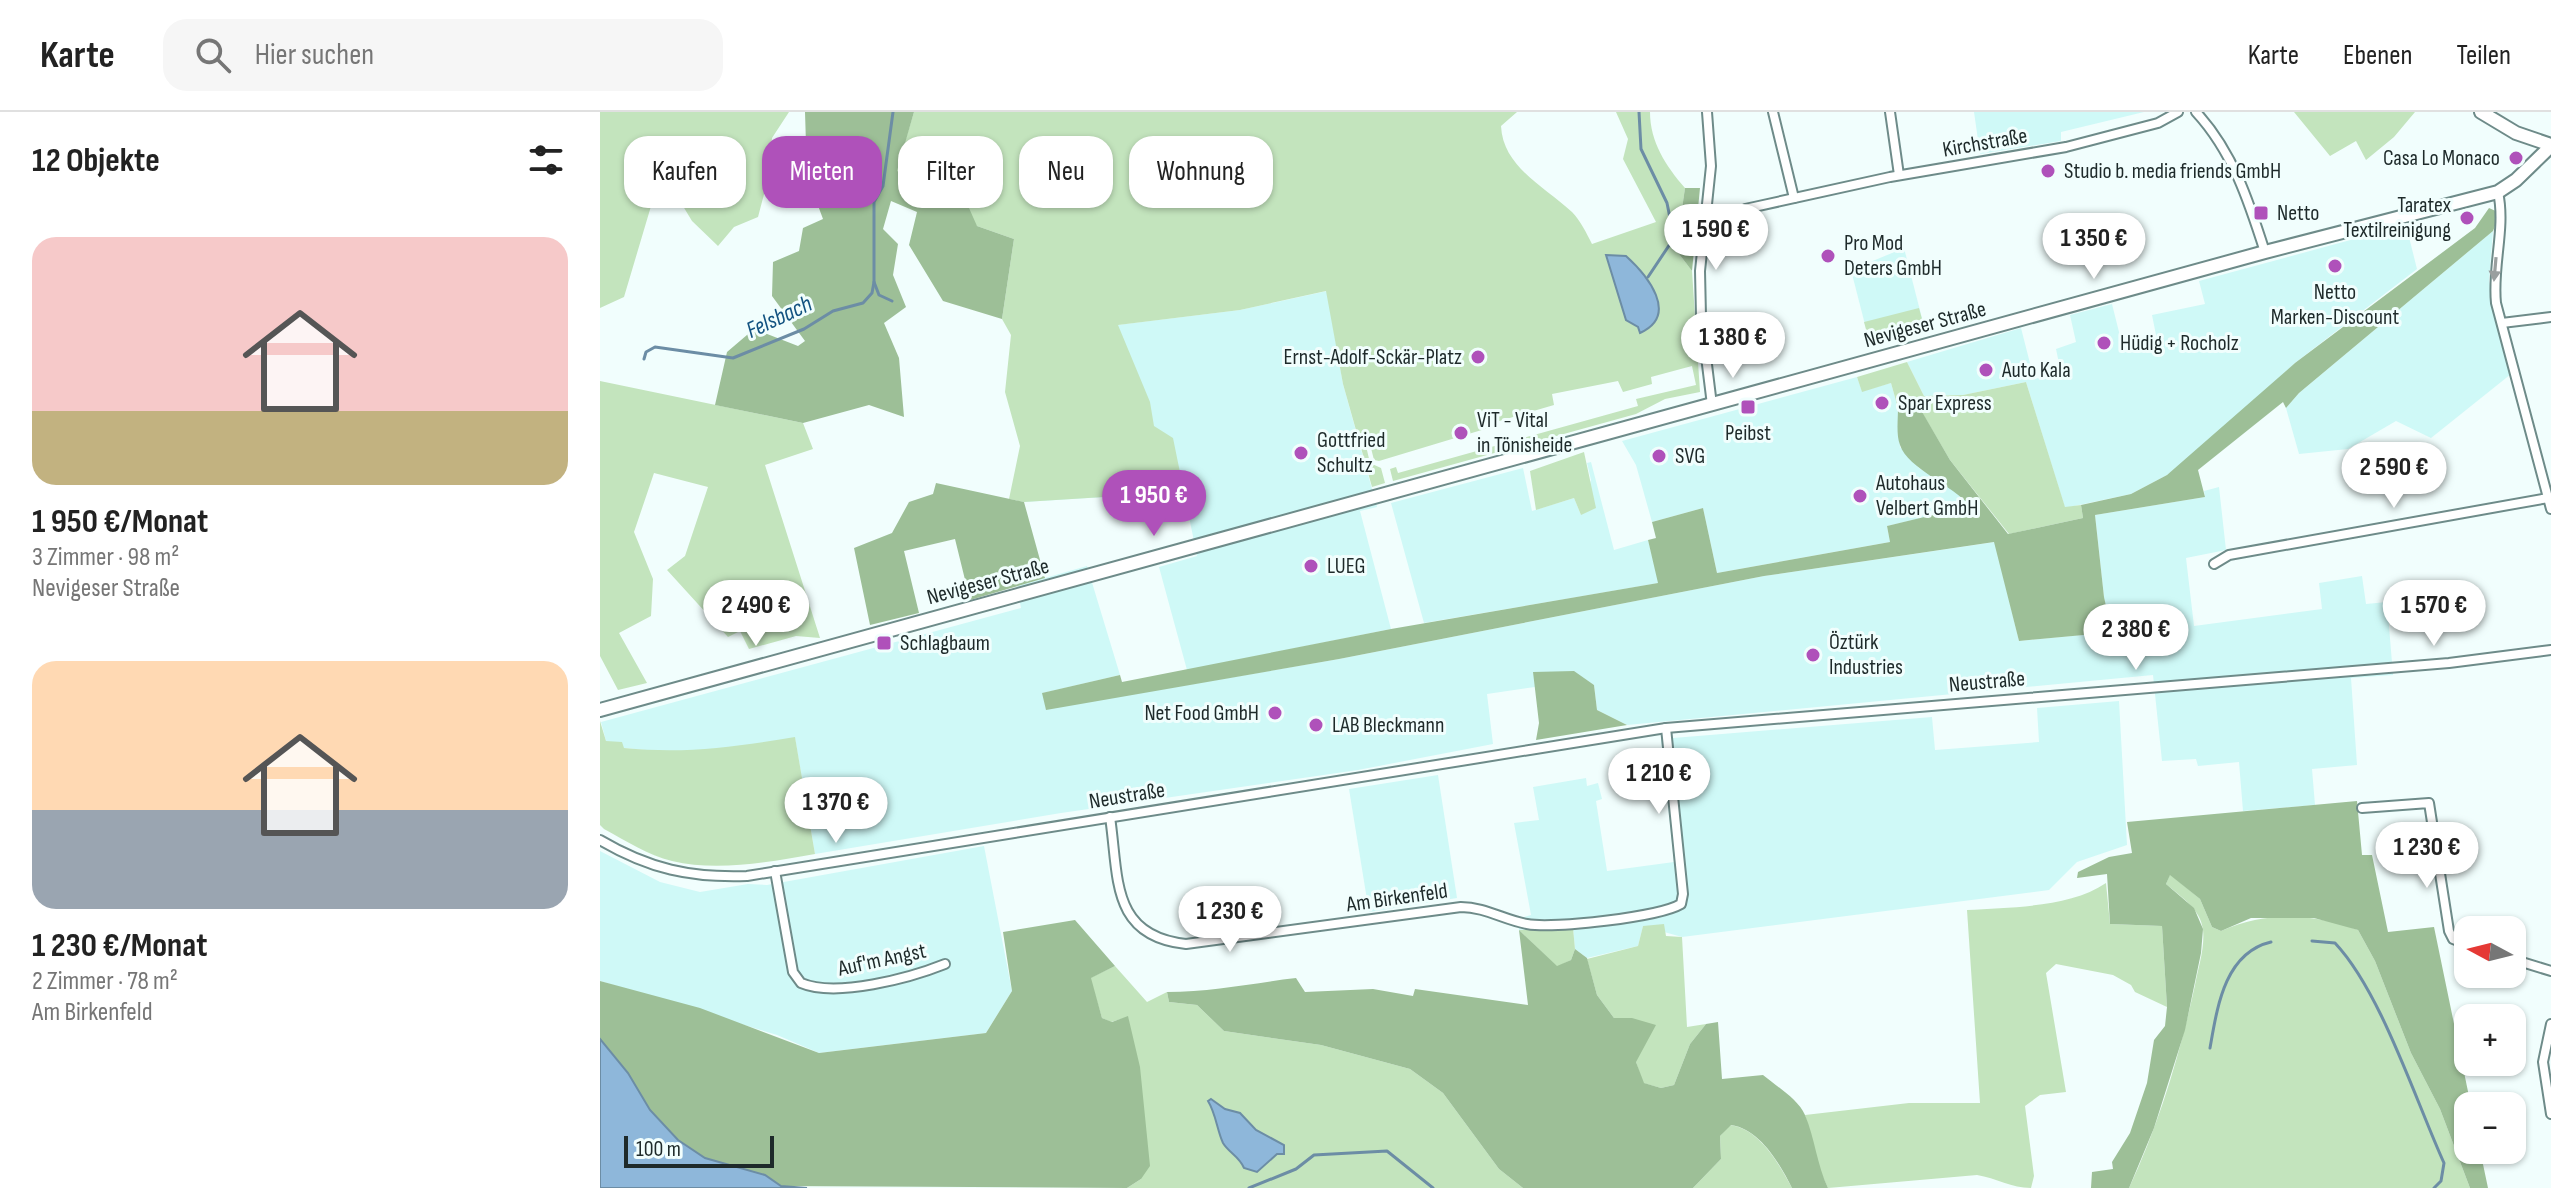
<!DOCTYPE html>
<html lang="de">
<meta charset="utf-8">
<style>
body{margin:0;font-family:"Sofia Sans Condensed",sans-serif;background:#f6f6f6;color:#222;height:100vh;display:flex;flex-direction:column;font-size:30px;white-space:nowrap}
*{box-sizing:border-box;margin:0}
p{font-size:26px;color:#767676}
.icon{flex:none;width:44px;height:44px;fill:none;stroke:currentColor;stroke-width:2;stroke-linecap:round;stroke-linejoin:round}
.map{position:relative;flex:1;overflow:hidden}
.sheet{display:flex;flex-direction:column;background:#fff;width:600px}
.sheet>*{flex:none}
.guide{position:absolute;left:24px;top:24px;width:760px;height:72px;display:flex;gap:16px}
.needle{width:52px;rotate:277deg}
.tools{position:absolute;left:1854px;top:804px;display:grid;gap:16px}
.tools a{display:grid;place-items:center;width:72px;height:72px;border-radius:16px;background:#fff;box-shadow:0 2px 6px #0004;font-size:40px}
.scale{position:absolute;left:24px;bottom:20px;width:150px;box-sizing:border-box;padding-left:8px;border:4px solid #1e2a2a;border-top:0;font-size:22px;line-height:28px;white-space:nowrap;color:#1e2a2a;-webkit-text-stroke:6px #f1fefd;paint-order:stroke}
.price{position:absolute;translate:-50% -68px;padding:0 18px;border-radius:28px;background:#fff;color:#222;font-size:26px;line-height:52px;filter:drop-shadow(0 2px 4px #0008)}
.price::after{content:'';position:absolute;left:50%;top:48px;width:24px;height:18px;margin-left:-12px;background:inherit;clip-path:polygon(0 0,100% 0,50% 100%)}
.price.selected{background:#af51ba;color:#fff}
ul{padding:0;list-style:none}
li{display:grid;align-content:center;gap:16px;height:424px;padding:0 32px}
li span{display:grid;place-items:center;height:248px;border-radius:24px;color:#555}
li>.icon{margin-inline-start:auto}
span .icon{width:144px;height:144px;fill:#fffc;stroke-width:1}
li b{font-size:34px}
h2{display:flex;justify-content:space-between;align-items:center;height:96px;padding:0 32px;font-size:34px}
.pill{padding:0 28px;border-radius:24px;background:#fff;box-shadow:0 2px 6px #0004;font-size:28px;line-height:72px}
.pill.selected{background:#af51ba;color:#fff}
header{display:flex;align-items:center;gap:48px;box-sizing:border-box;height:112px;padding:0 40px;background:#fff;border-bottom:2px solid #e0e0e0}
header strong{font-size:38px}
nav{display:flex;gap:44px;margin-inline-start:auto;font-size:28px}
.search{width:560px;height:72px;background:#f6f6f6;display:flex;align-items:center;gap:20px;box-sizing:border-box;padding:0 28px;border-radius:24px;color:#767676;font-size:30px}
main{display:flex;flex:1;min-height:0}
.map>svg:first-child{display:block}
.built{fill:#cff9f7}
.green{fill:#c3e4bd;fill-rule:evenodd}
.forest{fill:#9dbf97}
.water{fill:#8eb7da;stroke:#6c8da5;stroke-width:2}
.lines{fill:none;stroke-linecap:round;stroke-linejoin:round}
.stream{stroke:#6c8da5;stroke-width:3}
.street-casing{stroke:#6e8b89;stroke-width:12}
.secondary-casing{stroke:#6e8b89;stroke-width:16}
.street{stroke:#fff;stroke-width:8}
.secondary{stroke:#fff;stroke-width:12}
.oneway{fill:#9a9f9f}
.poi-dot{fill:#af51ba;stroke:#f1fefd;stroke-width:3}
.labels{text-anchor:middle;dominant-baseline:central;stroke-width:6;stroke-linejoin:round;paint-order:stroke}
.street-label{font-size:22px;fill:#1e2a2a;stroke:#f1fefd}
.poi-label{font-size:22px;fill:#1e2a2a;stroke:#f1fefd;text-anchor:start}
.water-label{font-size:24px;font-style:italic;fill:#135381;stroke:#f1fefd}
</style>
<header>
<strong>Karte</strong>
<div class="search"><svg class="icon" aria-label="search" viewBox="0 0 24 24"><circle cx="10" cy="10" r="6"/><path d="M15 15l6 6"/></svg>Hier suchen</div>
<nav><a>Karte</a><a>Ebenen</a><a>Teilen</a></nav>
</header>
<main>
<section class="sheet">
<h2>12 Objekte<svg class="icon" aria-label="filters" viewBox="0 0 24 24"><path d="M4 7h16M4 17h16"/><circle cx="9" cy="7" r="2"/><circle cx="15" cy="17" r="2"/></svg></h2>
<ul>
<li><span style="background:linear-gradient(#f6c9c9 70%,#c2b280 0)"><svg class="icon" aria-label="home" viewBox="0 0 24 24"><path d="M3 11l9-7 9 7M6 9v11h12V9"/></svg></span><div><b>1 950 €/Monat</b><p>3 Zimmer · 98 m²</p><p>Nevigeser Straße</p></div></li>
<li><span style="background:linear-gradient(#ffd9b3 60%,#9aa5b1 0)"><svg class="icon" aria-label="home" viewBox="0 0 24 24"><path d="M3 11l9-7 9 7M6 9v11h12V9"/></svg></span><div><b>1 230 €/Monat</b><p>2 Zimmer · 78 m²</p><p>Am Birkenfeld</p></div></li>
</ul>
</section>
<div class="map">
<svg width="1951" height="1076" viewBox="0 0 1951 1076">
<rect width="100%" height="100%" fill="#f1fefd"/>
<g class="built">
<polygon points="1374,0 1544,0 1461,20 1461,29 1380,42"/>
<polygon points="1806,113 1817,157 1695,251 1594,343 1567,363 1531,382 1465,396 1426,270 1363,283 1324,284 1307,250 1421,216 1434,267 1461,261 1456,237 1476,230 1470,203 1512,192 1524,240 1558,233 1552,203 1605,192 1599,169"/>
<polygon points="1893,119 1889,169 1911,262 1831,326 1796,309 1748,337 1699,342 1686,296 1699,281"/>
<polygon points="1304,136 1325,218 1270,232 1251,158"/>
<polygon points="727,179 743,272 777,395 760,399 791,517 587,558 559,455 597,444 584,380 424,390 517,213 640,198"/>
<polygon points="1257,265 1262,279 1291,271 1298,296 1300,335 1319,356 1357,379 1370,395 1287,414 1290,430 1117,461 1103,396 1052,410 1036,353 1022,329"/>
<polygon points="991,350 1014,438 1048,428 1059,471 824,511 791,391 923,356 932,399 974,386 981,403 991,368 987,351"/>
<polygon points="1619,375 1626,438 1586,446 1594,514 1722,497 1719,471 1762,464 1766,492 1787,490 1793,563 1751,566 1757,653 1712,657 1715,693 1643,699 1639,650 1598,654 1596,647 1562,649 1553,563 1027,613 997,598 994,573 974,560 934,560 935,575 887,582 893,632 758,658 461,701 215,742 195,626 122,638 67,640 24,636 6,629 1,610 421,496 417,474 487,454 520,563 443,581 446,597 739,547 1164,464 1395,430 1419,529 1515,520 1512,495 1506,495 1504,485 1495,403 1605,385 1604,379"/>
<polygon points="1519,589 1527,733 1477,750 1449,778 1082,825 1043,814 1038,834 987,846 975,837 973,816 919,818 917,807 931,803 914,711 939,708 933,675 986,666 987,674 998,671 1002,687 996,689 1007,759 1074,750 1061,627 1332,605 1335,638 1439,630 1437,596"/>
<polygon points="838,663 857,786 769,800 749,677"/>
<polygon points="384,734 412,879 386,921 219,941 177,923 0,869 0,739 60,770 100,780 148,772 167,773"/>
</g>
<g class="green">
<polygon points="0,0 189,0 172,26 167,71 158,105 134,115 118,134 92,109 69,71 57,74 24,185 0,196"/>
<path d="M314,0H917L901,14C903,55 944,74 972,100C980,108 987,122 992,132L1056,110L1023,47L1028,27L1016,0H1050C1050,30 1066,54 1085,76L1076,138L1092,159L1100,280L1065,287L1036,302L793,369L790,357L796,355L798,361L1038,294L1036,287L1096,273L1092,254L1051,265L1052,272L1023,280L1018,269L952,282L954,293L896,310L895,314L779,349L774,348L767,320L763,321L770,351L781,356L785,371L772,375L743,272L726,179L640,198L518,213L550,290L554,314L573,326L584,380L424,390L409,387L420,334L405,280L411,223L402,207L414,127L377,114L296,59Z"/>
<polygon points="1694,0 1815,0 1794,25 1766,48 1756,29 1730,44"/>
<polygon points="1319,196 1325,218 1270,232 1264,210"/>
<polygon points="1307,250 1324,284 1363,283 1426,270 1465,395 1481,393 1483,406 1409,422 1350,348 1314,287 1298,296 1291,271 1262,280 1257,265"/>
<polygon points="0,269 203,311 213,337 165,353 220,526 196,524 149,537 140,519 128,525 67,458 85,444 108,375 54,361 34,420 53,467 51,504 19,521 47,571 18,578 0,544"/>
<polygon points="984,340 996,396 981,403 974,386 936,398 930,359"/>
<path d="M0,609L6,629L22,630L24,636C86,642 134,635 195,625L215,742C170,750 117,760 72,749C48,743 26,729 4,717L0,713Z"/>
<path d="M1570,762L1600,787L1612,815L1621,819C1668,799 1710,801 1758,818L1775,849L1811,941L1840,997L1870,1076H1529C1559,1012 1580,942 1595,873C1598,856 1605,836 1603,818C1601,797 1581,785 1566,772Z"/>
<path d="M1506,771L1510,812L1562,814L1567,895L1535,880L1531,873L1513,863L1456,852L1446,861L1466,980L1440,983L1425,994L1434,1064L1431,1076C1412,1076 1396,1066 1377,1063L1228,1076L1220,1059L1205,1003L1309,991H1380L1367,798C1411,795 1469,796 1506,771Z"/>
<polygon points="1064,812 1066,824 1082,825 1087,915 1106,912 1090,932 1074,973 1061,976 1043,971 1036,950 1032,906 1014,906 997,883 987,847 1038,834 1043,814"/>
<polygon points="973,816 975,837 971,848 957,855 919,818"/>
<path d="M515,854L547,890L567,880L569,890L597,893L624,919L721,933L810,957L843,981L899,1057L923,1076H527L541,1067L528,905L511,910L502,906L490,866ZM611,987L625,997L640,1001L656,1018L684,1033L673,1046L644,1056L640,1046L622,1030Z"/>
<path d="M1130,1013C1160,1017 1179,1052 1192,1076H1093L1121,1047L1120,1024Z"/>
</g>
<g class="forest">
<polygon points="205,0 314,0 297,59 369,96 377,114 414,127 402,207 343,189 309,133 317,100 291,89 283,117 298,132 293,163 306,195 284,211 299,246 304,305 269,293 203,311 115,293 127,240 154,217 198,234 205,229 172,184 173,150 199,139 203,116 223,107 207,64"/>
<polygon points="1085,76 1100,76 1092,159 1076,138"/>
<path d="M1889,96L1900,101L1893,119L1699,281L1686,296L1683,290L1598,358L1605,385L1495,403L1504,485L1506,494L1511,495L1516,520L1419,529L1394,430L1164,464L739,547L446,598L442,581L520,563L522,570L791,517L1058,471L1048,428L1056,426L1052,410L1103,396L1117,461L1290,430L1287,414L1370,394C1353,373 1308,357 1300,333C1296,323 1298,307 1298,296L1314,286L1350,348L1408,422L1483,406L1481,393L1531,382L1567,363L1695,251L1875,116Z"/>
<polygon points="336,371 424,390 445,466 370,488 355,427 304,439 319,501 270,513 254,436 292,421 309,390 333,382"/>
<polygon points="974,559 994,573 997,598 1027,613 936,628 939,611 933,560"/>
<polygon points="1757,689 1762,743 1772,743 1788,820 1834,815 1871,994 1868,994 1868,1038 1880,1038 1888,1076 1870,1076 1840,997 1811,941 1775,849 1758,818 1714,806 1651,806 1621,819 1612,815 1600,787 1570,763 1566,772 1594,796 1603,817 1601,841 1585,918 1554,1016 1529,1076 1491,1076 1492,1060 1513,1057 1512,1050 1530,1021 1547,971 1554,928 1565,914 1567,895 1562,814 1510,812 1507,762 1477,766 1478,760 1509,745 1532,741 1527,710"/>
<polygon points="475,808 515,854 491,866 502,906 512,910 528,904 540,955 550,1054 541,1067 527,1076 181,1074 165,1063 105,1046 78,1028 50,998 28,961 0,927 0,869 100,896 219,941 386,921 412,879 403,820"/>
<path d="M919,818L957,854L971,848L975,837L987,846L997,883L1014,906H1032L1056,913L1036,950L1044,971L1061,976L1074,973L1090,932L1106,912L1118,910L1122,967L1163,963C1176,974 1198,987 1205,1003C1215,1027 1217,1053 1228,1076H1192C1180,1052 1160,1017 1131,1013L1120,1024L1121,1047L1093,1076H923L899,1057L843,981L810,957L721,933L624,919L597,893L569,890L567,880C611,880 653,871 696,866L705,880L773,877L813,884L815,877L928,893Z"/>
</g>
<g class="water">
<path d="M1006,143L1026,144C1047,163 1080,203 1040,221L1038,215L1026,208Z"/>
<polygon points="0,927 28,961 50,998 78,1028 105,1046 165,1063 181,1074 207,1076 0,1076"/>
<path d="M611,987L625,997L640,1001L656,1018L684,1033V1042H677L657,1060L644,1056C639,1044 629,1041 623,1031C617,1018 616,1002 608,989Z"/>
</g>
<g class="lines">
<g class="stream">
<polyline points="1039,0 1041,37 1067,91 1074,126 1048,165"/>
<polyline points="292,189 279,183 274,170 274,90 283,74 293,0"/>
<polyline points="44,247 46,240 55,235 133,246 204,217 233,199 263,191 272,181 274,170"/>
<path d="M1712,829L1735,831C1781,880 1815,987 1844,1051L1841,1069L1834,1076"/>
<path d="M1610,936C1617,897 1624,841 1671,830"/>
<polyline points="649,1076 696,1057 714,1043 787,1039 833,1076"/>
</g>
<defs>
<g id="street">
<polyline points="1107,0 1111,54 1100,159 1101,204 1112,293"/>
<polyline points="1173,0 1194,86"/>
<polyline points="1290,0 1299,63"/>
<path d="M1596,0C1633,40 1649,90 1665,140"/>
<path d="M1898,80C1906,116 1892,154 1896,191L1951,397"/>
<polyline points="1145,97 1290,65 1466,35 1558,11 1578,0"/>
<polyline points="1902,211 1951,205"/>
<polyline points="1614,452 1629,443 1948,386"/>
<polyline points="1762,696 1829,691 1849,819 1853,827 1868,833"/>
<path d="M510,705C519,765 510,824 586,832L861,795C885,795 904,808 927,812C953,817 1059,805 1081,792L1083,782L1066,616"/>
<path d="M0,728C49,757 91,766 147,764L1066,616L1849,551L1951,538"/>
<path d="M175,759L193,860L201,871C236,886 310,866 345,852"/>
<polyline points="1912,847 1951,859"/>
<polyline points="1951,912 1943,950 1951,1002"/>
</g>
<g id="secondary">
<polyline points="1881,0 1916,21 1951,33"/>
<polyline points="0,598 1665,140 1898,80 1916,68 1951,34"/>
</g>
</defs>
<use href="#street" class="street-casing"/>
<use href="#secondary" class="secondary-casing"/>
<use href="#street" class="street"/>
<use href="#secondary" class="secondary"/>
</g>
<defs><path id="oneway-solid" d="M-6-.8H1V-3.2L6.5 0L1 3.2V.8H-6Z" transform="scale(2)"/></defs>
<use class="oneway" href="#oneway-solid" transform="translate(1895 157) rotate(95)"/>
<g class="poi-dot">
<circle cx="1916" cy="46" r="8"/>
<circle cx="1448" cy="59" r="8"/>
<rect x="1653" y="93" width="16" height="16" rx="4"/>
<circle cx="1867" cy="106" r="8"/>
<circle cx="1228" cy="144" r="8"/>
<circle cx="1735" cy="154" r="8"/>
<circle cx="1504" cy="231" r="8"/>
<circle cx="878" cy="245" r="8"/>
<circle cx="1386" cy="258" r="8"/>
<circle cx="1282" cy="291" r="8"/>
<rect x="1140" y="287" width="16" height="16" rx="4"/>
<circle cx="861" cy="321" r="8"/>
<circle cx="701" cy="341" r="8"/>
<circle cx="1059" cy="344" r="8"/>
<circle cx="1260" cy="384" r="8"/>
<circle cx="711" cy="454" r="8"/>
<rect x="276" y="523" width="16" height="16" rx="4"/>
<circle cx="1213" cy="543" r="8"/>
<circle cx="675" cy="601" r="8"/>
<circle cx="716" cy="613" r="8"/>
</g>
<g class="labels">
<g class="street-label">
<text transform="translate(1385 31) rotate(-10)">Kirchstraße</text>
<text transform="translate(1325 213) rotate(-15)">Nevigeser Straße</text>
<text transform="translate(388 470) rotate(-15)">Nevigeser Straße</text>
<text transform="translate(1387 570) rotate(-5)">Neustraße</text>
<text transform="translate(527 684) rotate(-9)">Neustraße</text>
<text transform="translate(797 786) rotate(-8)">Am Birkenfeld</text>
<text transform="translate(282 848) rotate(-12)">Auf'm Angst</text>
</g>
<g class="poi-label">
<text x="1900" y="46" text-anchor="end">Casa Lo Monaco</text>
<text x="1464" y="59">Studio b. media friends GmbH</text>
<text x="1851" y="93" text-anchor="end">Taratex<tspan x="1851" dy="25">Textilreinigung</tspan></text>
<text x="1677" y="101">Netto</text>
<text x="1244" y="131">Pro Mod<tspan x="1244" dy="25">Deters GmbH</tspan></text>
<text x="1735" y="180" text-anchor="middle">Netto<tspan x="1735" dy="25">Marken-Discount</tspan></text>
<text x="1520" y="231">Hüdig + Rocholz</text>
<text x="862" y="245" text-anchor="end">Ernst-Adolf-Sckär-Platz</text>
<text x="1402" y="258">Auto Kala</text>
<text x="1298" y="291">Spar Express</text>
<text x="877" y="308">ViT - Vital<tspan x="877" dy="25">in Tönisheide</tspan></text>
<text x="1148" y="321" text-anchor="middle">Peibst</text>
<text x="717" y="328">Gottfried<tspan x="717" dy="25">Schultz</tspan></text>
<text x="1075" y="344">SVG</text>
<text x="1276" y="371">Autohaus<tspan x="1276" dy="25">Velbert GmbH</tspan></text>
<text x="727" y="454">LUEG</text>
<text x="1229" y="530">Öztürk<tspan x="1229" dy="25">Industries</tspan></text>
<text x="300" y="531">Schlagbaum</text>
<text x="659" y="601" text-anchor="end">Net Food GmbH</text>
<text x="732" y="613">LAB Bleckmann</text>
</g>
<g class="water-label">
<text transform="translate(179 205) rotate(-25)">Felsbach</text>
</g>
</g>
</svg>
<div class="tools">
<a><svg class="needle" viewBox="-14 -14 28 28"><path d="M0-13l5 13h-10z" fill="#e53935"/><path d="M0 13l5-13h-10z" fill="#767676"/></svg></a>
<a>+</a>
<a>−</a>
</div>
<div class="scale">100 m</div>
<b class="price" style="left:1116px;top:160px">1 590 €</b>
<b class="price" style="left:1494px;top:169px">1 350 €</b>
<b class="price" style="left:1133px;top:268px">1 380 €</b>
<b class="price" style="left:1794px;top:398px">2 590 €</b>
<b class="price selected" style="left:554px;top:426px">1 950 €</b>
<b class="price" style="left:156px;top:536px">2 490 €</b>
<b class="price" style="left:1834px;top:536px">1 570 €</b>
<b class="price" style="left:1536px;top:560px">2 380 €</b>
<b class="price" style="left:1059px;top:704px">1 210 €</b>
<b class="price" style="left:236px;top:733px">1 370 €</b>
<b class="price" style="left:1827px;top:778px">1 230 €</b>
<b class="price" style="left:630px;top:842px">1 230 €</b>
<div class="guide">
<a class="pill">Kaufen</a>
<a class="pill selected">Mieten</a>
<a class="pill">Filter</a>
<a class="pill">Neu</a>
<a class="pill">Wohnung</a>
</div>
</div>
</main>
